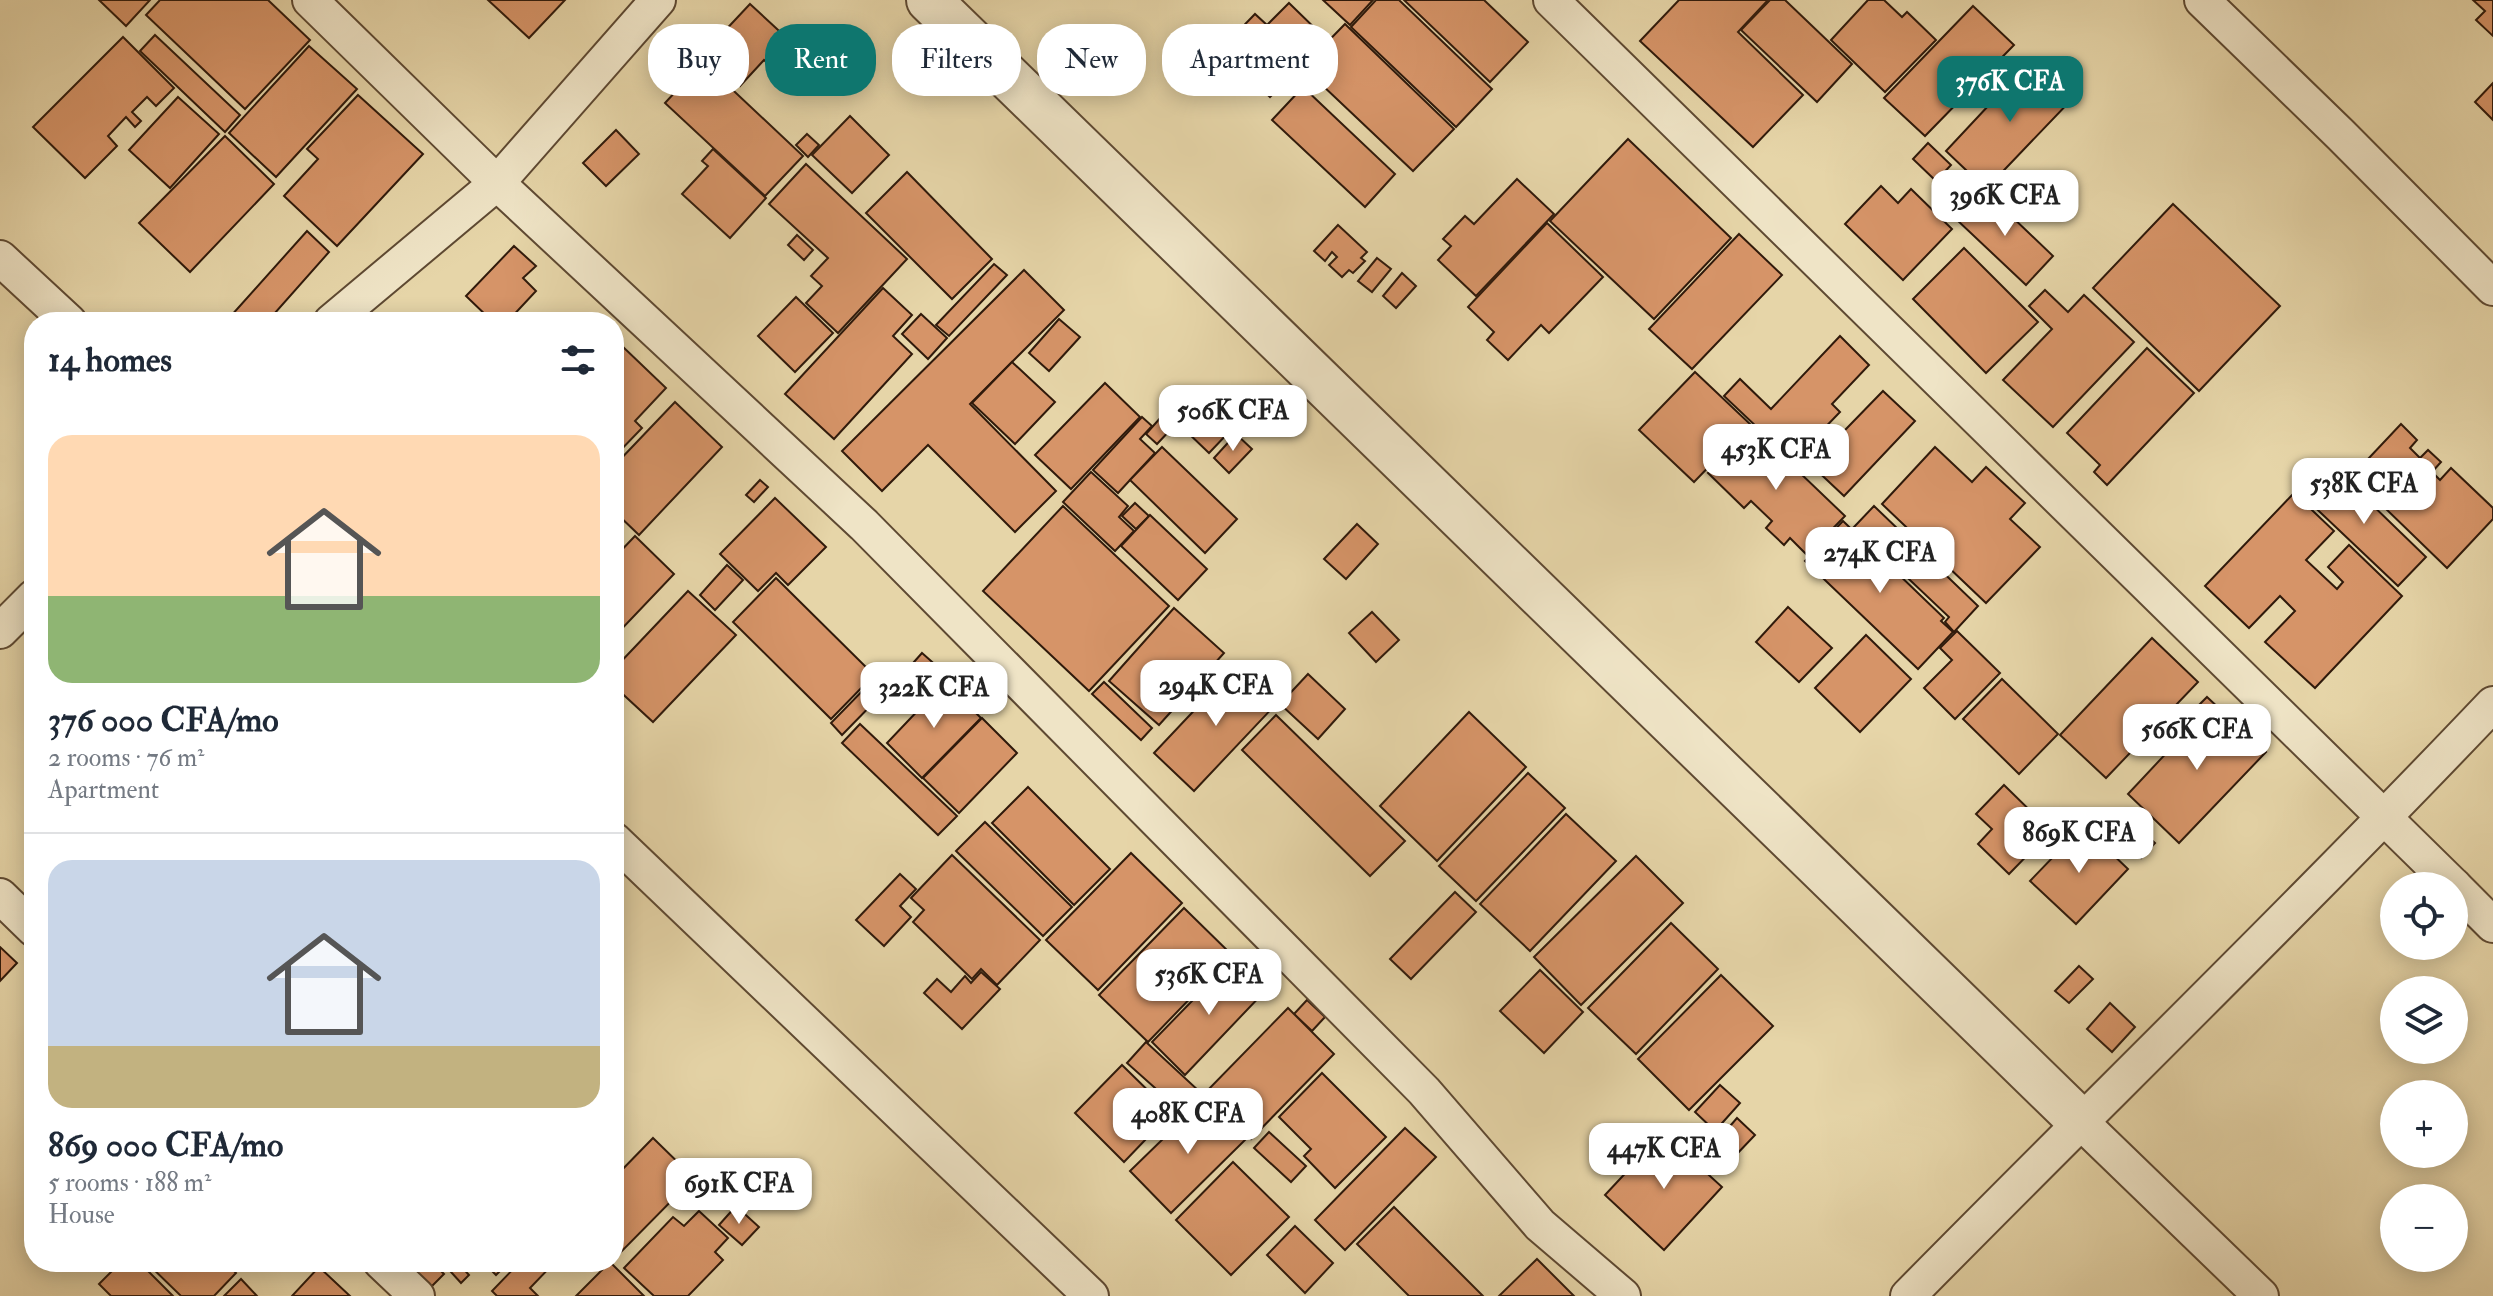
<!DOCTYPE html>
<meta charset="utf-8">
<style>
body{margin:0;font-family:"IM FELL Double Pica",serif;background:#f6f6f7;color:#1f2937;height:100vh;display:flex;flex-direction:column;font-size:30px;white-space:nowrap}
*{box-sizing:border-box;margin:0}
p{font-size:26px;color:#747a83}
.icon{flex:none;width:44px;height:44px;fill:none;stroke:currentColor;stroke-width:2;stroke-linecap:round;stroke-linejoin:round}
.map{position:relative;flex:1;overflow:hidden}
.side{position:absolute;left:24px;top:312px;width:600px;height:960px;display:flex;flex-direction:column;background:#fff;border-radius:32px;box-shadow:0 4px 20px #0003}
.side>*{flex:none}
.top-card{position:absolute;left:648px;top:24px;width:760px;height:72px;display:flex;gap:16px}
.controls{position:absolute;left:2380px;top:872px;display:grid;gap:16px}
.controls a{display:grid;place-items:center;width:88px;height:88px;border-radius:50%;background:#fff;box-shadow:0 4px 20px #0003;font-size:40px}
.price{position:absolute;translate:-50% -68px;padding:0 18px;border-radius:16px;background:#fff;color:#222;font-size:26px;line-height:52px;filter:drop-shadow(0 2px 4px #0008)}
.price::after{content:'';position:absolute;left:50%;top:48px;width:24px;height:18px;margin-left:-12px;background:inherit;clip-path:polygon(0 0,100% 0,50% 100%)}
.price.current{background:#0f766e;color:#fff}
ul{padding:0;list-style:none}
li{display:grid;align-content:center;gap:16px;height:424px;padding:0 24px}
li+li{border-top:2px solid #e0e1e3}
li span{display:grid;place-items:center;height:248px;border-radius:24px;color:#555}
li>.icon{margin-inline-start:auto}
span .icon{width:144px;height:144px;fill:#fffc;stroke-width:1}
li b{font-size:34px}
h2{display:flex;justify-content:space-between;align-items:center;height:96px;padding:0 24px;font-size:34px}
.tag{padding:0 28px;border-radius:32px;background:#fff;box-shadow:0 4px 20px #0003;font-size:28px;line-height:72px}
.tag.current{background:#0f766e;color:#fff}
.map>svg:first-child{display:block}
.building{fill:#d69468;stroke:#301a0b;stroke-width:2}
.lines{fill:none;stroke-linecap:round;stroke-linejoin:round}
.minor-casing{stroke:#5e4932;stroke-width:38}
.tertiary-casing{stroke:#5e4932;stroke-width:48}
.minor{stroke:#efe4c6;stroke-width:34}
.tertiary{stroke:#efe4c6;stroke-width:44}
</style>
<div class="map">
<svg width="2493" height="1296" viewBox="0 0 2493 1296">
<rect width="100%" height="100%" fill="#e6d5a8"/>
<filter id="stains"><feTurbulence type="fractalNoise" baseFrequency=".0025" numOctaves="4"/><feColorMatrix values="0 0 0 0 .2 0 0 0 0 .09 0 0 0 0 .02 0 0 0 .5 -.17"/></filter>
<radialGradient id="worn" r=".72"><stop offset=".6" stop-color="#630" stop-opacity="0"/><stop offset="1" stop-color="#630" stop-opacity=".3"/></radialGradient>
<g class="building">
<polygon points="99,0 150,0 126,26"/>
<polygon points="160,0 268,0 310,40 245,109 146,15"/>
<polygon points="488,0 565,0 529,38"/>
<polygon points="1323,0 1373,0 1350,25"/>
<polygon points="1376,0 1399,0 1492,89 1456,127 1351,27"/>
<polygon points="1404,0 1484,0 1528,42 1490,82"/>
<polygon points="1679,0 1768,0 1738,32 1803,95 1753,147 1640,41"/>
<polygon points="1770,0 1785,0 1852,64 1817,102 1741,30"/>
<polygon points="1868,0 1884,0 1902,17 1907,12 1936,40 1885,92 1831,40"/>
<polygon points="2473,0 2493,0 2493,36 2476,20 2485,11"/>
<polygon points="1289,3 1326,39 1270,97 1221,49 1255,14 1267,25"/>
<polygon points="750,4 816,65 794,88 764,60 740,86 704,53"/>
<polygon points="1973,6 2014,45 1925,136 1884,98"/>
<polygon points="1345,24 1454,129 1413,171 1303,67"/>
<polygon points="155,35 240,115 225,132 140,51"/>
<polygon points="123,37 174,88 156,106 147,97 132,112 141,121 135,127 126,117 108,136 117,146 85,178 33,127"/>
<polygon points="309,46 357,89 276,177 229,133"/>
<polygon points="2033,58 2074,97 1986,189 1946,151"/>
<polygon points="703,62 803,156 765,196 665,103"/>
<polygon points="2493,83 2493,120 2475,102"/>
<polygon points="1303,87 1395,174 1365,207 1272,120"/>
<polygon points="358,95 423,154 337,246 284,196 318,159 307,149"/>
<polygon points="178,97 219,134 170,188 129,150"/>
<polygon points="850,116 889,155 852,193 812,155"/>
<polygon points="616,130 639,154 606,186 583,163"/>
<polygon points="807,134 819,145 808,157 796,145"/>
<polygon points="225,136 274,184 190,272 139,223"/>
<polygon points="1628,139 1731,238 1654,319 1550,221"/>
<polygon points="1928,143 1951,165 1936,181 1913,159"/>
<polygon points="713,149 766,198 730,238 682,194 708,166 702,161"/>
<polygon points="806,164 907,259 838,333 806,303 822,286 811,276 828,258 769,204"/>
<polygon points="907,172 992,259 952,299 866,213"/>
<polygon points="1517,179 1554,214 1476,296 1438,260 1451,246 1443,239 1465,216 1474,224"/>
<polygon points="1881,186 1898,203 1911,189 1952,229 1903,280 1845,224"/>
<polygon points="1985,191 2053,256 2026,285 1957,220"/>
<polygon points="2173,204 2280,306 2199,391 2093,288"/>
<polygon points="1547,223 1603,277 1549,333 1541,325 1508,360 1487,340 1494,332 1468,307"/>
<polygon points="1338,225 1367,252 1361,258 1365,261 1353,273 1349,270 1342,277 1329,265 1337,257 1332,252 1325,261 1314,251"/>
<polygon points="307,231 329,252 267,322 235,322 230,317"/>
<polygon points="1739,234 1782,275 1692,369 1649,329"/>
<polygon points="797,235 813,250 804,260 788,245"/>
<polygon points="514,246 536,266 523,278 536,291 507,322 493,322 466,296"/>
<polygon points="1964,248 2038,322 1986,373 1913,299"/>
<polygon points="1377,258 1391,269 1372,292 1358,281"/>
<polygon points="994,264 1007,275 949,336 936,325"/>
<polygon points="1024,270 1064,310 970,404 1056,491 1015,532 928,445 882,491 842,451"/>
<polygon points="1402,273 1416,286 1396,308 1383,296"/>
<polygon points="883,288 912,315 893,336 912,354 834,439 785,394"/>
<polygon points="2045,290 2068,312 2084,295 2134,342 2053,427 2003,380 2052,329 2029,306"/>
<polygon points="796,297 833,333 795,372 758,336"/>
<polygon points="921,314 947,338 928,359 902,334"/>
<polygon points="1059,319 1080,337 1049,371 1029,353"/>
<polygon points="1840,336 1869,365 1832,404 1840,412 1809,444 1813,448 1797,465 1724,396 1740,379 1771,409"/>
<polygon points="621,345 666,388 635,421 642,428 614,457 614,352"/>
<polygon points="2147,348 2194,393 2107,485 2094,472 2100,465 2067,433"/>
<polygon points="1012,362 1055,402 1015,444 972,403"/>
<polygon points="1695,372 1750,424 1694,482 1639,430"/>
<polygon points="1105,383 1140,417 1071,489 1035,455"/>
<polygon points="1883,391 1915,421 1844,496 1811,465"/>
<polygon points="675,402 722,447 639,535 614,511 614,466"/>
<polygon points="1205,409 1229,432 1209,453 1185,430"/>
<polygon points="1162,416 1173,427 1157,444 1146,434"/>
<polygon points="1142,417 1152,426 1140,439 1155,453 1118,493 1093,470"/>
<polygon points="2401,424 2417,440 2410,448 2420,458 2428,450 2441,462 2432,472 2440,480 2451,468 2493,508 2493,519 2447,568 2352,476"/>
<polygon points="1752,427 1845,516 1807,555 1790,538 1784,545 1766,528 1772,521 1751,501 1744,508 1708,473"/>
<polygon points="1236,434 1252,449 1229,473 1214,458"/>
<polygon points="1162,447 1237,519 1205,553 1130,480"/>
<polygon points="1935,447 1972,482 1986,467 2025,503 2010,519 2040,547 1986,603 1882,504"/>
<polygon points="2332,466 2426,557 2398,586 2303,496"/>
<polygon points="1091,472 1128,506 1119,517 1134,531 1115,551 1063,502"/>
<polygon points="760,480 768,487 754,502 746,495"/>
<polygon points="2294,493 2334,531 2306,560 2337,589 2343,582 2328,567 2349,545 2402,596 2315,688 2265,642 2295,611 2280,596 2249,628 2205,586"/>
<polygon points="775,498 826,547 788,585 776,573 758,591 720,554"/>
<polygon points="1135,503 1149,516 1136,529 1122,516"/>
<polygon points="1063,506 1169,606 1089,691 983,591"/>
<polygon points="1874,506 1978,606 1954,632 1945,622 1949,617 1854,527"/>
<polygon points="1150,515 1207,569 1178,600 1121,546"/>
<polygon points="1843,521 1944,618 1941,621 1953,632 1918,669 1805,561"/>
<polygon points="1357,524 1378,544 1346,579 1324,559"/>
<polygon points="635,536 674,574 614,637 614,558"/>
<polygon points="727,565 743,580 715,610 700,595"/>
<polygon points="776,578 874,675 831,719 733,622"/>
<polygon points="688,591 736,635 653,722 614,686 614,669"/>
<polygon points="1788,607 1832,648 1799,682 1756,642"/>
<polygon points="1174,608 1224,653 1159,725 1109,681"/>
<polygon points="1372,612 1399,640 1376,662 1349,633"/>
<polygon points="1957,631 2000,673 1955,719 1924,688 1952,660 1940,648"/>
<polygon points="1866,635 1911,679 1860,732 1815,688"/>
<polygon points="2152,638 2198,682 2106,778 2060,735"/>
<polygon points="922,653 939,668 914,696 897,681"/>
<polygon points="1238,664 1278,702 1194,791 1154,753"/>
<polygon points="1308,674 1345,709 1318,739 1280,704"/>
<polygon points="874,679 886,690 842,735 831,723"/>
<polygon points="2002,679 2058,734 2019,774 1963,719"/>
<polygon points="945,682 981,718 922,778 887,743"/>
<polygon points="1104,682 1152,728 1141,740 1092,694"/>
<polygon points="2207,697 2266,752 2179,843 2128,794 2203,714 2196,708"/>
<polygon points="1469,712 1526,767 1437,861 1380,806"/>
<polygon points="1276,715 1405,841 1370,876 1242,750"/>
<polygon points="982,718 1017,753 959,813 923,778"/>
<polygon points="860,724 957,816 938,835 842,743"/>
<polygon points="1528,773 1565,808 1476,901 1439,866"/>
<polygon points="2004,785 2051,831 2009,874 1978,844 1992,829 1976,814"/>
<polygon points="1028,787 1110,869 1074,905 992,823"/>
<polygon points="1566,814 1616,861 1530,951 1480,904"/>
<polygon points="2128,818 2155,843 2141,858 2114,834"/>
<polygon points="985,822 1072,907 1043,936 956,851"/>
<polygon points="2083,826 2128,869 2076,924 2030,881"/>
<polygon points="1131,853 1182,903 1098,990 1046,940"/>
<polygon points="952,855 1040,940 997,985 981,969 972,979 913,922 924,910 911,898"/>
<polygon points="1636,856 1683,903 1581,1005 1534,957"/>
<polygon points="900,874 916,889 900,906 911,917 884,946 856,920"/>
<polygon points="1455,892 1476,912 1411,979 1390,959"/>
<polygon points="1184,908 1232,955 1148,1042 1099,995"/>
<polygon points="1671,923 1718,969 1636,1054 1588,1008"/>
<polygon points="0,947 17,963 0,981"/>
<polygon points="1270,947 1283,959 1261,984 1248,972"/>
<polygon points="1233,959 1266,990 1185,1075 1152,1042"/>
<polygon points="2079,966 2093,979 2069,1003 2055,991"/>
<polygon points="1540,970 1583,1012 1544,1053 1500,1011"/>
<polygon points="981,972 1000,989 962,1029 924,993 937,979 951,992 965,976 971,983"/>
<polygon points="1721,975 1773,1026 1689,1110 1638,1059"/>
<polygon points="1307,1000 1325,1017 1312,1031 1294,1014"/>
<polygon points="2110,1003 2135,1027 2112,1052 2087,1029"/>
<polygon points="1288,1008 1334,1054 1251,1139 1204,1094"/>
<polygon points="1146,1042 1200,1092 1182,1112 1127,1063"/>
<polygon points="1122,1065 1171,1113 1124,1162 1075,1113"/>
<polygon points="1322,1073 1386,1137 1335,1188 1304,1156 1311,1149 1279,1117"/>
<polygon points="1720,1085 1740,1103 1715,1131 1695,1112"/>
<polygon points="1205,1098 1245,1140 1171,1213 1130,1171"/>
<polygon points="1737,1118 1755,1135 1734,1157 1717,1141"/>
<polygon points="1405,1128 1436,1157 1345,1250 1315,1220"/>
<polygon points="1269,1132 1306,1166 1291,1182 1254,1148"/>
<polygon points="1663,1133 1722,1187 1664,1250 1605,1195"/>
<polygon points="653,1138 694,1178 620,1253 614,1248 614,1178"/>
<polygon points="1233,1162 1289,1217 1231,1275 1176,1220"/>
<polygon points="736,1206 759,1227 742,1245 719,1225"/>
<polygon points="1394,1207 1483,1296 1409,1296 1357,1244"/>
<polygon points="699,1211 728,1238 715,1252 723,1260 688,1296 654,1296 624,1268 673,1217 684,1226"/>
<polygon points="1295,1226 1333,1263 1305,1293 1267,1255"/>
<polygon points="1537,1259 1574,1296 1499,1296"/>
<polygon points="121,1262 139,1262 173,1296 111,1296 99,1284"/>
<polygon points="146,1262 225,1262 236,1273 214,1296 181,1296"/>
<polygon points="420,1262 432,1262 444,1274 429,1289 411,1271"/>
<polygon points="483,1262 509,1262 496,1275"/>
<polygon points="520,1262 555,1262 530,1288 538,1296 497,1296 492,1291"/>
<polygon points="610,1262 644,1296 576,1296"/>
<polygon points="459,1264 469,1275 461,1283 451,1272"/>
<polygon points="319,1267 350,1296 292,1296"/>
<polygon points="241,1279 257,1296 224,1296"/>
</g>
<g class="lines">
<defs>
<g id="minor">
<polyline points="310,0 497,183 864,525 1424,1091 1540,1225 1623,1296"/>
<polyline points="1551,0 2454,886"/>
<polyline points="2202,0 2341,135 2493,288"/>
<polyline points="0,258 69,322"/>
<polyline points="331,322 497,183 658,0"/>
<polyline points="0,631 34,597"/>
<polyline points="614,840 1091,1296"/>
<polyline points="2454,886 2493,925"/>
<polyline points="0,896 34,929"/>
<polyline points="2080,1121 2261,1296"/>
<polyline points="381,1262 417,1296"/>
<path d="M1908,1296C2103,1098 2302,905 2493,704"/>
</g>
<polyline id="tertiary" points="929,0 2080,1121"/>
</defs>
<use href="#minor" class="minor-casing"/>
<use href="#tertiary" class="tertiary-casing"/>
<use href="#minor" class="minor"/>
<use href="#tertiary" class="tertiary"/>
</g>
<rect width="100%" height="100%" filter="url(#stains)"/>
<rect width="100%" height="100%" fill="url(#worn)"/>
</svg>
<div class="controls">
<a><svg class="icon" aria-label="locate" viewBox="0 0 24 24"><circle cx="12" cy="12" r="6"/><path d="M12 2v4M12 18v4M2 12h4M18 12h4"/></svg></a>
<a><svg class="icon" aria-label="layers" viewBox="0 0 24 24"><path d="M12 4l9 5-9 5-9-5zM3 14l9 5 9-5"/></svg></a>
<a>+</a>
<a>−</a>
</div>
<b class="price current" style="left:2010px;top:124px">376K CFA</b>
<b class="price" style="left:2005px;top:238px">396K CFA</b>
<b class="price" style="left:1233px;top:453px">506K CFA</b>
<b class="price" style="left:1776px;top:492px">453K CFA</b>
<b class="price" style="left:2364px;top:526px">538K CFA</b>
<b class="price" style="left:1880px;top:595px">274K CFA</b>
<b class="price" style="left:1216px;top:728px">294K CFA</b>
<b class="price" style="left:934px;top:730px">322K CFA</b>
<b class="price" style="left:2197px;top:772px">566K CFA</b>
<b class="price" style="left:2079px;top:875px">869K CFA</b>
<b class="price" style="left:1209px;top:1017px">536K CFA</b>
<b class="price" style="left:1188px;top:1156px">408K CFA</b>
<b class="price" style="left:1664px;top:1191px">447K CFA</b>
<b class="price" style="left:739px;top:1226px">691K CFA</b>
<div class="top-card">
<a class="tag">Buy</a>
<a class="tag current">Rent</a>
<a class="tag">Filters</a>
<a class="tag">New</a>
<a class="tag">Apartment</a>
</div>
<section class="side">
<h2>14 homes<svg class="icon" aria-label="filters" viewBox="0 0 24 24"><path d="M4 7h16M4 17h16"/><circle cx="9" cy="7" r="2"/><circle cx="15" cy="17" r="2"/></svg></h2>
<ul>
<li><span style="background:linear-gradient(#ffd9b3 65%,#8fb573 0)"><svg class="icon" aria-label="home" viewBox="0 0 24 24"><path d="M3 11l9-7 9 7M6 9v11h12V9"/></svg></span><div><b>376 000 CFA/mo</b><p>2 rooms · 76 m²</p><p>Apartment</p></div></li>
<li><span style="background:linear-gradient(#c9d6e8 75%,#c2b280 0)"><svg class="icon" aria-label="home" viewBox="0 0 24 24"><path d="M3 11l9-7 9 7M6 9v11h12V9"/></svg></span><div><b>869 000 CFA/mo</b><p>5 rooms · 188 m²</p><p>House</p></div></li>
</ul>
</section>
</div>
